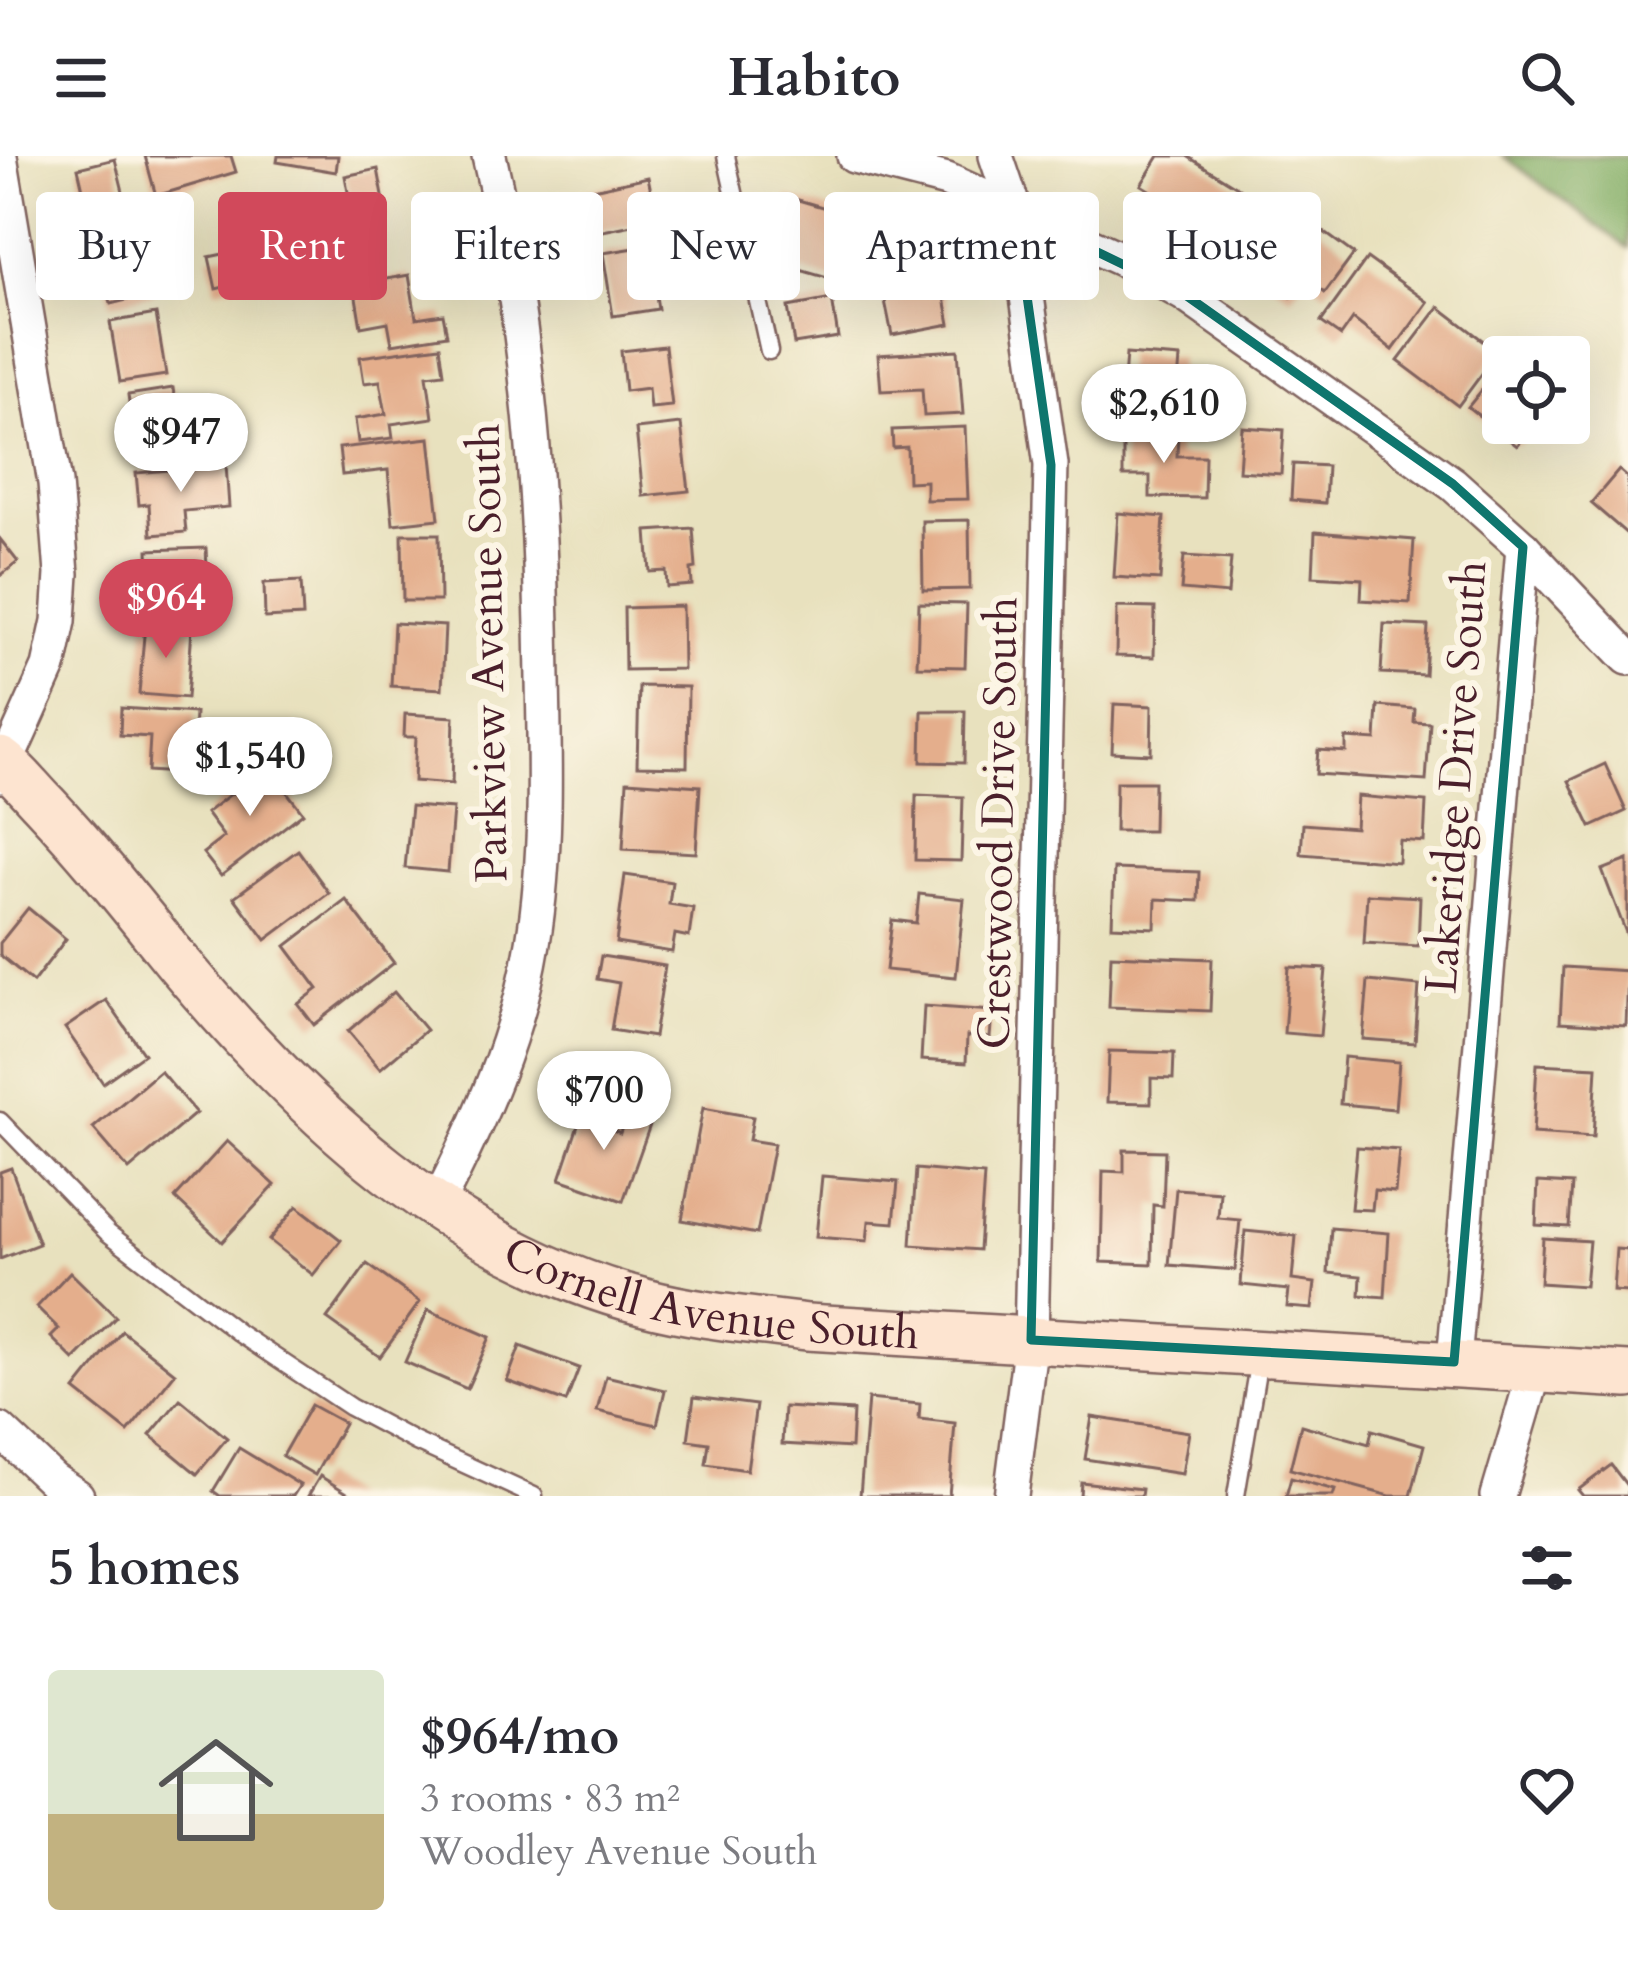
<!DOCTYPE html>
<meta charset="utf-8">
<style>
body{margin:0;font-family:Cardo,serif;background:#f2f2f3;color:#2b2b33;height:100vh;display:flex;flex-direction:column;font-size:45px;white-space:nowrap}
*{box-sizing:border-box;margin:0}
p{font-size:39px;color:#7c7c81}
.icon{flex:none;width:66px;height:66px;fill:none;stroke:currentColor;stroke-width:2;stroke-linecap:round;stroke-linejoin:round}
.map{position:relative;height:1340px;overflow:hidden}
.drawer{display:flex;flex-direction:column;background:#fff;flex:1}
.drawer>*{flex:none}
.banner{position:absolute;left:36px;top:36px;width:1557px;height:108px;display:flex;gap:24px}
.controls{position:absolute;left:1482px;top:180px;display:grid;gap:24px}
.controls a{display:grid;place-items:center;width:108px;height:108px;border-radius:12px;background:#fff;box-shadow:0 12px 48px #0002;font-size:60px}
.price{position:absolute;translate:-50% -102px;padding:0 27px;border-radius:42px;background:#fff;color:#222;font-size:39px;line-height:78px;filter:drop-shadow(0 3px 6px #0008)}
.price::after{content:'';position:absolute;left:50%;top:72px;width:36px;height:27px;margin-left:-18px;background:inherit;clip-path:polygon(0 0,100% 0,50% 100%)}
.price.selected{background:#d1495b;color:#fff}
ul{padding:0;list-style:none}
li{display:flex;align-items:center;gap:36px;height:300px;padding:0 48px}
li span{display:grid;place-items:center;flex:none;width:336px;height:240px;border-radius:12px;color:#555}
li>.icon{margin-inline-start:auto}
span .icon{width:144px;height:144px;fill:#fffc;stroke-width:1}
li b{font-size:51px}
h2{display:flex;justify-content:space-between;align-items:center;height:144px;padding:0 48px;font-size:51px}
.tag{padding:0 42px;border-radius:12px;background:#fff;box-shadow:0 12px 48px #0002;font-size:42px;line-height:108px}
.tag.selected{background:#d1495b;color:#fff}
header{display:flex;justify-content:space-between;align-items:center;height:156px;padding:0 48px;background:#fff;font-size:54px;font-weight:600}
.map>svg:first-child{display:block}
.forest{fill:#82ad65;stroke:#666648;stroke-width:3}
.building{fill:#e4ae8c}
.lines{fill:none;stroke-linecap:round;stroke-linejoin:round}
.lane-casing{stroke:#81635e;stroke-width:21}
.street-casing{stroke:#81635e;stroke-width:38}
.secondary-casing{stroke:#81635e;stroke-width:50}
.lane{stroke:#fff;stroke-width:16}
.street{stroke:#fff;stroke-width:33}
.secondary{stroke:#fde4d0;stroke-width:45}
.marked{fill:none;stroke:#0f766e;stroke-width:9;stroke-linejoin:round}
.labels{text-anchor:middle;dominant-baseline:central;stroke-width:12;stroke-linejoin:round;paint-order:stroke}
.street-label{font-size:45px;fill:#4a1f2b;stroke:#fcf5e5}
</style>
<header><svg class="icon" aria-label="menu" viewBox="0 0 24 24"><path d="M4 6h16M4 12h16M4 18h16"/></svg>Habito<svg class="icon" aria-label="search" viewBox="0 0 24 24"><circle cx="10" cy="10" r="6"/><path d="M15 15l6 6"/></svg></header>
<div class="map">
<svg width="1628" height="1340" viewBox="0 0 1628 1340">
<rect width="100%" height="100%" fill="#fcf5e5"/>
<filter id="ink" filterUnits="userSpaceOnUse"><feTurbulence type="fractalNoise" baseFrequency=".00833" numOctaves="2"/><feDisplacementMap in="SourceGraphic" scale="24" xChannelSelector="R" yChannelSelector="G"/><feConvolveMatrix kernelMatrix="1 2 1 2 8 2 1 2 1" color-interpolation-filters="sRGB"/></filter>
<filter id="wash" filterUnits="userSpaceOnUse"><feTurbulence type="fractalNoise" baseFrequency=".004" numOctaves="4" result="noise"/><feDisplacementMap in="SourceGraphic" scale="48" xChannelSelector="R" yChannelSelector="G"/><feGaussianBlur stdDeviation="2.7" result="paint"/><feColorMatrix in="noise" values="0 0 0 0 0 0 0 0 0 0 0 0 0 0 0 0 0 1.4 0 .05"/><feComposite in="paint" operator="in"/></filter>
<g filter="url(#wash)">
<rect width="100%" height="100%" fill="#e8e1be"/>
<polygon class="forest" points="1503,0 1628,0 1628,92"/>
<g id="blocks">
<g class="building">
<polygon points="145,0 231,0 236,16 156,40"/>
<polygon points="278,0 338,0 336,16 277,6"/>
<polygon points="1159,0 1187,0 1239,32 1214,73 1141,29"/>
<polygon points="115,3 129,60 91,69 78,12"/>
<polygon points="378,13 387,62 354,68 345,20"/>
<polygon points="648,21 657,64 593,77 584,35"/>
<polygon points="788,41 915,78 904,116 846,107 841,126 769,105"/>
<polygon points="1294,54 1354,98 1325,137 1306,122 1291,141 1251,112"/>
<polygon points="139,75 155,137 111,148 96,86"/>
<polygon points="648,90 658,153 613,160 603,97"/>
<polygon points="247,93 254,124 216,133 209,101"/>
<polygon points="1367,102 1428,146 1393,194 1353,163 1341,180 1321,166"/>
<polygon points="409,119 416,162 443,158 447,179 392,188 388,166 361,171 354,129"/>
<polygon points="898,121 900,134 942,126 950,168 892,179 881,125"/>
<polygon points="832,143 838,181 794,188 788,151"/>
<polygon points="1439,151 1498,196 1458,250 1398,205"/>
<polygon points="156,158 166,219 120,226 110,166"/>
<polygon points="440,190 444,217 427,219 433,262 391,268 393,282 358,286 355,263 386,258 380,225 364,227 360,201"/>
<polygon points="665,190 672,250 650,252 648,232 625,235 621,195"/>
<polygon points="958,194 963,258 924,260 922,233 881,235 878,199"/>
<polygon points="1126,198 1180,202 1176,254 1122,250"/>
<polygon points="1498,214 1503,218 1503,267 1535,267 1517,290 1468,251"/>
<polygon points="173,232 182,300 137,306 128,239"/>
<polygon points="681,268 689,335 643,340 636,273"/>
<polygon points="965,271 968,343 926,344 926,325 908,326 907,291 893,292 892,274"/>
<polygon points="1242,271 1284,274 1281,318 1239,315"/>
<polygon points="1123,278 1178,279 1177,300 1205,300 1204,342 1150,341 1150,320 1123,320"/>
<polygon points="430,282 439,363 393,368 388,314 342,319 339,292"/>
<polygon points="1293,308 1327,310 1325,347 1291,344"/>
<polygon points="226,309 229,351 184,355 186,376 151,379 149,348 139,349 136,317"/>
<polygon points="1619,314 1628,322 1628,379 1591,347"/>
<polygon points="1118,357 1164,361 1160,424 1114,421"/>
<polygon points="969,364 970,433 923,434 922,365"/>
<polygon points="693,372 696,412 691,413 692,429 667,431 666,415 650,416 647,375"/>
<polygon points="1315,376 1414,384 1410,447 1361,444 1362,423 1313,420"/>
<polygon points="402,378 439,378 440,445 403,445"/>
<polygon points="0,383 18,406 0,420"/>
<polygon points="206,392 209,453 151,455 148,394"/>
<polygon points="1184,400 1231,403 1228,438 1181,434"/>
<polygon points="301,425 303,460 265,462 264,427"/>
<polygon points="919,447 967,448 965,511 917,510"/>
<polygon points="682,450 683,513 625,514 624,452"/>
<polygon points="1117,451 1155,452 1154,501 1116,500"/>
<polygon points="394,467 445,470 442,533 391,530"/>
<polygon points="145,468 192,472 187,542 139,538"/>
<polygon points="1384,468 1428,470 1425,519 1381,517"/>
<polygon points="639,530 688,531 687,611 637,610"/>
<polygon points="1114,548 1152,550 1151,598 1112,596"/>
<polygon points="1378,550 1415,553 1414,566 1430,567 1426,625 1316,618 1318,594 1346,596 1346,582 1376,584"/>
<polygon points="121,552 195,557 192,618 148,615 150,581 120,579"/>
<polygon points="922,555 965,555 964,607 921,606"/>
<polygon points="405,558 454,561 452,628 414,625 416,581 404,581"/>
<polygon points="1605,608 1626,655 1591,671 1569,625"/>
<polygon points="267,610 303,657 221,720 203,697 224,681 206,657"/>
<polygon points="627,625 700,630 696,697 623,693"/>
<polygon points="1116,626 1154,626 1153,675 1115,675"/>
<polygon points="916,639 963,641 961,705 915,704"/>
<polygon points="1357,640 1426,646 1424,686 1399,684 1398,706 1301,698 1303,668 1355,672"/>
<polygon points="411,650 453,653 448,716 405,712"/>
<polygon points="298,694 329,737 266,784 234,741"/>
<polygon points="1628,704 1628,782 1602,714"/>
<polygon points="1114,713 1199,716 1198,745 1156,743 1155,772 1112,770"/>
<polygon points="625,719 672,726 669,748 693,752 689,781 675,778 672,796 616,787"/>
<polygon points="919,738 964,743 956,821 886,814 892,764 916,767"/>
<polygon points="1367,738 1420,741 1418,790 1364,787"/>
<polygon points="346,744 394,807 314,869 298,848 318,833 286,790"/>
<polygon points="28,752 66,783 33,826 0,799 0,787"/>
<polygon points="1111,799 1212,803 1210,855 1109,851"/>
<polygon points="601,800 665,810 654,881 611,874 619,827 597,823"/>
<polygon points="1289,811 1326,813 1320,880 1284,877"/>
<polygon points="1563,811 1628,815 1626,870 1560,866"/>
<polygon points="1368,825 1419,830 1415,887 1363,883"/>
<polygon points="394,836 426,874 380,913 348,875"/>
<polygon points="106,844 144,898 103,927 65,872"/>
<polygon points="924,850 992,855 990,882 967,880 966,907 921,904"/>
<polygon points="1109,895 1174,897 1173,923 1151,922 1151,947 1107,946"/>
<polygon points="1344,901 1399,906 1395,953 1340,948"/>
<polygon points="1537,908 1597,911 1593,981 1533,977"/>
<polygon points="160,915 196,957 129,1014 93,972"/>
<polygon points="586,946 611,955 606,971 620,977 626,960 650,969 623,1045 560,1023"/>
<polygon points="703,952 753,961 749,984 774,988 757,1078 682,1064"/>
<polygon points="227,985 275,1029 222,1086 175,1042"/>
<polygon points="1357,991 1399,994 1395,1036 1374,1034 1372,1054 1351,1053"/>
<polygon points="1124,994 1165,995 1163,1050 1153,1049 1152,1108 1101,1106 1103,1015 1124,1016"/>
<polygon points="11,1012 39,1088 0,1103 0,1016"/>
<polygon points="916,1013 984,1019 979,1094 911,1089"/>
<polygon points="822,1020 898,1026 894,1067 869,1065 867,1085 816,1081"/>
<polygon points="1538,1026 1572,1028 1569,1071 1536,1069"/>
<polygon points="1176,1033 1220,1036 1218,1062 1240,1064 1235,1114 1169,1109"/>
<polygon points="297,1050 341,1084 313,1119 269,1084"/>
<polygon points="1331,1072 1389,1077 1385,1141 1360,1139 1361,1120 1328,1117"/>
<polygon points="1245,1075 1296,1080 1292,1124 1315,1127 1312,1153 1287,1151 1289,1134 1241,1129"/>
<polygon points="1543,1082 1589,1085 1585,1130 1540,1127"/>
<polygon points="1616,1093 1628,1094 1628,1136 1613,1135"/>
<polygon points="367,1108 420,1146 380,1201 327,1163"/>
<polygon points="70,1116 116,1161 74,1204 51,1181 59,1173 37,1151"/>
<polygon points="428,1154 490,1181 467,1233 405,1206"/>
<polygon points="122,1175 175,1217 128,1276 75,1234"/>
<polygon points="520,1190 579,1212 566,1246 507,1225"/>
<polygon points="606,1220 665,1234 657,1269 597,1255"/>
<polygon points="694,1241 756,1249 747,1314 706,1308 709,1287 688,1284"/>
<polygon points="180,1243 227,1282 197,1318 150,1279"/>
<polygon points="868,1243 920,1248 919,1263 955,1267 949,1340 860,1340"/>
<polygon points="311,1249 344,1267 315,1319 282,1300"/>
<polygon points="784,1251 853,1255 851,1292 782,1288"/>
<polygon points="1092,1261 1189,1276 1182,1318 1085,1303"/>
<polygon points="1301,1269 1369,1288 1372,1274 1424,1289 1411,1340 1390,1340 1290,1313"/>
<polygon points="239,1292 300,1329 293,1340 220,1340 213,1335"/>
<polygon points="1611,1309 1628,1331 1628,1340 1583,1340 1578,1334"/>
<polygon points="320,1320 352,1340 308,1340"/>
<polygon points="1291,1322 1335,1334 1333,1340 1286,1340"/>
<polygon points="1081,1326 1142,1333 1141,1340 1080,1340"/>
</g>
</g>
</g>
<g filter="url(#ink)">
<use href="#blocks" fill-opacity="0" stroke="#81635e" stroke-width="3"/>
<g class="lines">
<defs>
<g id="lane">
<polyline points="726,0 769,195"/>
<polyline points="0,965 108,1077 240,1178 350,1251 416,1286 534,1340"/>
<polyline points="1236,1340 1259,1203"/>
</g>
<g id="street">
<polyline points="854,0 947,24 1121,103 1184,138 1453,328 1523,391 1628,502"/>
<polyline points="996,0 1015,56 1051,309 1031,1184 1011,1340"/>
<polyline points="0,620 49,511 59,465 62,418 55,327 0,0"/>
<path d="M436,1050C479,967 518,880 533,787C547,701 545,611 543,524C541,347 529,172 489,0"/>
<polyline points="1454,1206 1523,391"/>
<polyline points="0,1274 53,1324 77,1340"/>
<polyline points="1498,1340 1536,1211"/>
</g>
<g id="secondary">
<path id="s1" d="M0,604C17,616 30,634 45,649C93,700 136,755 180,809C304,957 453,1097 645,1146C698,1160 753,1164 807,1171L1628,1219"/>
</g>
</defs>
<use href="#lane" class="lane-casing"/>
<use href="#street" class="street-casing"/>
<use href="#secondary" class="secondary-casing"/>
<use href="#lane" class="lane"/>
<use href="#street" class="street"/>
<use href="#secondary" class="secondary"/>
</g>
</g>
<path class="marked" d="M1015,56L1184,138L1453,328L1523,391L1454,1206L1031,1184L1051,309Z"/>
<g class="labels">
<g class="street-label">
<text transform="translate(488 497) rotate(-91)">Parkview Avenue South</text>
<text transform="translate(1456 621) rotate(-86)">Lakeridge Drive South</text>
<text transform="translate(998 667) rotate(-89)">Crestwood Drive South</text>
<text stroke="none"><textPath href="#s1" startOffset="921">Cornell Avenue South</textPath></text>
</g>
</g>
</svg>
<div class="controls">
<a><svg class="icon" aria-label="locate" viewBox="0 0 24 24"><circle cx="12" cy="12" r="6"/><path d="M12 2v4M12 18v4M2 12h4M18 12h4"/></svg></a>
</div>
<b class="price" style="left:1164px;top:310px">$2,610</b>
<b class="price" style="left:181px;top:339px">$947</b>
<b class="price selected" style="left:166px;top:505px">$964</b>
<b class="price" style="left:250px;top:663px">$1,540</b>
<b class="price" style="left:604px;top:997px">$700</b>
<div class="banner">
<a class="tag">Buy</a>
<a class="tag selected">Rent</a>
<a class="tag">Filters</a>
<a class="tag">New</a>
<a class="tag">Apartment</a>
<a class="tag">House</a>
</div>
</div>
<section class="drawer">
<h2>5 homes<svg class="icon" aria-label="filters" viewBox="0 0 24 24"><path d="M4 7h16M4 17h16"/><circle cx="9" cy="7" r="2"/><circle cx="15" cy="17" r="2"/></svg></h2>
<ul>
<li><span style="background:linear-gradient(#dfe7d0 60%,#c2b280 0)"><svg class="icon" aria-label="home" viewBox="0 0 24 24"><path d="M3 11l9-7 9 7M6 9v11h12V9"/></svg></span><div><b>$964/mo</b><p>3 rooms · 83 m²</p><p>Woodley Avenue South</p></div><svg class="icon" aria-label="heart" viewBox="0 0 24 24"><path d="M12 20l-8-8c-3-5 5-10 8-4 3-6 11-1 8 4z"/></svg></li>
</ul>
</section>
